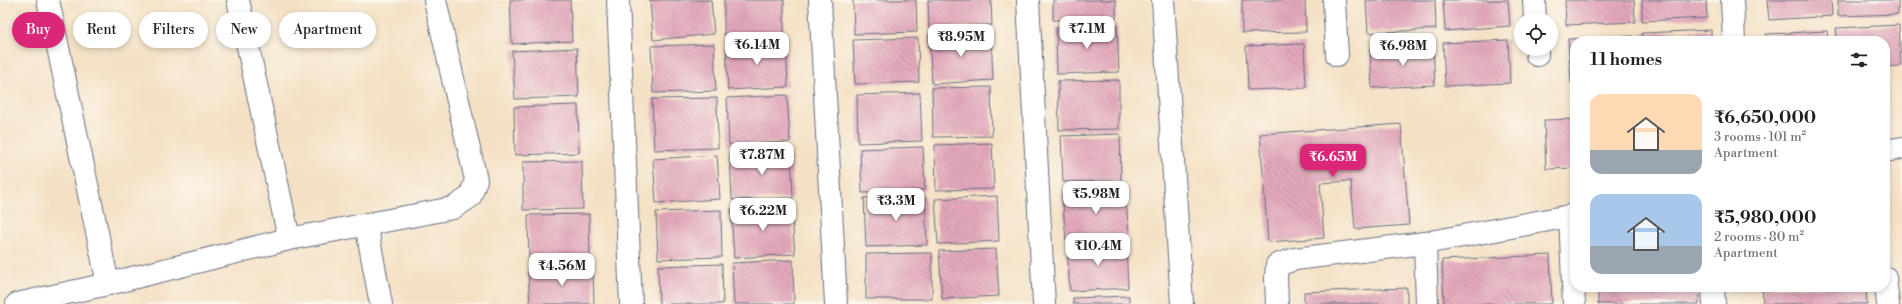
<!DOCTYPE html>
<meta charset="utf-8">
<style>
body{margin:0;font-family:"Libre Bodoni",serif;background:#f2f2f2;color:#202124;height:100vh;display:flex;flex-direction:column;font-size:15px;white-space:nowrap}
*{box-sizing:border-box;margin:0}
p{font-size:13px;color:#757577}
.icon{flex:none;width:22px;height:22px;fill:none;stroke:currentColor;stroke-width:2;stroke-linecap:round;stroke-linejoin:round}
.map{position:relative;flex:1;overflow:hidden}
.details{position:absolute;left:1570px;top:36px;width:320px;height:256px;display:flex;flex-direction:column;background:#fff;border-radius:16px;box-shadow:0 2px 6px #0003}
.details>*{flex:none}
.guide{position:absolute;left:12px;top:12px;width:380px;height:36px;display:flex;gap:8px}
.buttons{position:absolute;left:1514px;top:12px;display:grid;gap:8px}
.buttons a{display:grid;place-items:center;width:44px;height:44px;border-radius:50%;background:#fff;box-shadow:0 2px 6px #0003;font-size:20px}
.price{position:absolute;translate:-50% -34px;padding:0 9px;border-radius:8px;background:#fff;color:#222;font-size:13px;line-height:26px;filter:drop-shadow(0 1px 2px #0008)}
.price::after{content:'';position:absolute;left:50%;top:24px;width:12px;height:9px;margin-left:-6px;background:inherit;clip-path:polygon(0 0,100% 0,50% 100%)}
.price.selected{background:#db2777;color:#fff}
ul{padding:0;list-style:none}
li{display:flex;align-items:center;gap:12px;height:100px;padding:0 20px}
li span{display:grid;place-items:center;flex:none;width:112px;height:80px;border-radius:12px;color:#555}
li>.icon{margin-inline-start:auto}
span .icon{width:48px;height:48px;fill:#fffc;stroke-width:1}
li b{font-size:17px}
h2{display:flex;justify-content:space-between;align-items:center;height:48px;padding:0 20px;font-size:17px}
.pill{padding:0 14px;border-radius:18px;background:#fff;box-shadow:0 2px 6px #0003;font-size:14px;line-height:36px}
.pill.selected{background:#db2777;color:#fff}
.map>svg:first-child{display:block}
.building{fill:url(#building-back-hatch)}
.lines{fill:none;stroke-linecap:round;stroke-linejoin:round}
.street-casing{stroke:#676d82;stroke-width:24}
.street{stroke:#fff;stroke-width:22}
</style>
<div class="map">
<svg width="1902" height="304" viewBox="0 0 1902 304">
<defs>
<pattern id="building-back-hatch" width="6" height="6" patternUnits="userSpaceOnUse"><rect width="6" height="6" fill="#e4a8bb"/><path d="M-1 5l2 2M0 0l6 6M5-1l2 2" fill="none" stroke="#b8899b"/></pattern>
</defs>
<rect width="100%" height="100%" fill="#fbf7ec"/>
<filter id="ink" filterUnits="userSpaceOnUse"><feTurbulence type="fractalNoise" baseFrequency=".025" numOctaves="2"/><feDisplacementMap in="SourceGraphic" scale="8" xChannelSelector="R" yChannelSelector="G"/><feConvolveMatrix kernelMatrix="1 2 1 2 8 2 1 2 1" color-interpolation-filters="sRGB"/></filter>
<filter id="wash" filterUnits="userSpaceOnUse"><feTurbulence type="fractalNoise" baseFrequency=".012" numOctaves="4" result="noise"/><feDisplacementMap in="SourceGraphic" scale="16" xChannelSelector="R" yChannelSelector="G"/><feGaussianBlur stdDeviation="0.9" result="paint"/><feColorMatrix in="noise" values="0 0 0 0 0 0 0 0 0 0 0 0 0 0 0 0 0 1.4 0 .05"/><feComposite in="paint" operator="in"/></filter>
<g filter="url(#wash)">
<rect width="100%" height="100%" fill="#f4e1c5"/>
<g id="blocks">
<g class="building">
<polygon points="510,0 570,0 572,41 512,44"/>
<polygon points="650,0 711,0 714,34 653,40"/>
<rect x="724" y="0" width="60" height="35"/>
<polygon points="853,0 916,0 917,32 854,34"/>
<polygon points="928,0 991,0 992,25 929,28"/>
<polygon points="1053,0 1116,0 1116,19 1053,20"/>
<polygon points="1242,0 1305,0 1306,32 1242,33"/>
<polygon points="1366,0 1435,0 1436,29 1368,33"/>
<polygon points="1443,0 1508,0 1510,26 1445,31"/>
<polygon points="1565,0 1634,0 1635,22 1566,25"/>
<polygon points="1642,0 1706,0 1707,18 1642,21"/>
<polygon points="1767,0 1831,0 1832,16 1769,20"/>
<polygon points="1838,0 1898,0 1898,14 1838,16"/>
<polygon points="1899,25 1901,66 1885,67 1885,41 1837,41 1836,28"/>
<polygon points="1117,26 1119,72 1057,74 1056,28"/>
<polygon points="1711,30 1711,41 1642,41 1642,33"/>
<polygon points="1827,31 1828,41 1766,41 1766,34"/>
<polygon points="991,32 993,80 932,84 929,35"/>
<polygon points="1633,36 1633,41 1575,41 1575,83 1571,83 1568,39"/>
<polygon points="918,38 919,82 855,84 853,40"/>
<polygon points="1508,40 1510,83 1445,86 1443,43"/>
<polygon points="786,43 788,87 728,90 726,46"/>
<polygon points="714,44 716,91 653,93 651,46"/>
<polygon points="1304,44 1306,88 1248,90 1246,46"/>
<polygon points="1433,45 1435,85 1372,88 1370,49"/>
<polygon points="577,48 579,97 515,99 512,51"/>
<polygon points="1119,80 1119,129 1059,130 1058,81"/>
<polygon points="991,87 992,136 933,137 932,88"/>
<polygon points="920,93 922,141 858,143 857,95"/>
<polygon points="787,95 790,142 729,145 727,98"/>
<polygon points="717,98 718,148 654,150 652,99"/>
<polygon points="578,105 579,153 515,155 514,107"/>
<polygon points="1575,119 1575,168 1546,169 1544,120"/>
<polygon points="1401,124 1409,225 1355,229 1351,181 1320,183 1324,238 1268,242 1260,134"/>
<polygon points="1120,134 1121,181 1063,182 1061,136"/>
<polygon points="992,143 994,189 936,190 935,145"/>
<polygon points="923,147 925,190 862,193 860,149"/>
<polygon points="791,152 793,198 732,200 730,154"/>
<polygon points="717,155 720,199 656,203 653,159"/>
<polygon points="582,161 583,209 523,210 523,162"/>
<polygon points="1125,190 1129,236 1066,240 1062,194"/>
<polygon points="925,196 927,245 866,247 864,198"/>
<polygon points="997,196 999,241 938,244 935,199"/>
<polygon points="791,206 795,254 734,258 731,209"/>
<polygon points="721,210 722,257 658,259 656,212"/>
<polygon points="589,214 590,260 529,262 528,215"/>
<polygon points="1126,242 1128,288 1070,291 1067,246"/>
<polygon points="996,249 999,296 942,299 939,251"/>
<polygon points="932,253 932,299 866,299 866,254"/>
<polygon points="1550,255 1552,304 1444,304 1442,260"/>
<polygon points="793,260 794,304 734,304 732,263"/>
<polygon points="722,264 723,304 659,304 658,266"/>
<polygon points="593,269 594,304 530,304 528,271"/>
<polygon points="1598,287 1698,287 1699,304 1598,304"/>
<polygon points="1762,287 1866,287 1867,304 1763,304"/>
<polygon points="1407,288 1407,304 1304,304 1304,292"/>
<polygon points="1129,296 1129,304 1073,304 1073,298"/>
</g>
</g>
</g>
<g filter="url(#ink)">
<use href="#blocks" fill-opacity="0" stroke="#676d82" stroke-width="1"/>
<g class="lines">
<defs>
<g id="street">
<polyline points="48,0 108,284"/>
<polyline points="618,0 631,304"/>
<polyline points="820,0 836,304"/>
<polyline points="1028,0 1044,304"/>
<polyline points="1163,0 1182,304"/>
<polyline points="1334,0 1337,55"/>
<polyline points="1534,0 1535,19"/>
<polyline points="1732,0 1734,41"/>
<polyline points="1537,49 1537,55"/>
<polyline points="1885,151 1902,148"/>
<polyline points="1570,216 1574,304"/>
<polyline points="366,224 381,304"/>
<polyline points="289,239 453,208 470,197 476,180 435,0"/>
<polyline points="1425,243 1427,304"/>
<polyline points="1885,277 1888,304"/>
<polyline points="1713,287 1714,304"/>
<polyline points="17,304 108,284 289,239 238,0"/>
<polyline points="1277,304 1276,278 1277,265 1295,259 1425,243 1575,215"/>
</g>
</defs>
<use href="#street" class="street-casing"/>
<use href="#street" class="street"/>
</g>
</g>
</svg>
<div class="buttons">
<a><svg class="icon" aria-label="locate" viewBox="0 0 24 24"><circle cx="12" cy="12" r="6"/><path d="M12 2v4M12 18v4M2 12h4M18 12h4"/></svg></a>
</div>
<b class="price" style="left:1087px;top:50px">₹7.1M</b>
<b class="price" style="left:961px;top:58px">₹8.95M</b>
<b class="price" style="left:757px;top:66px">₹6.14M</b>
<b class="price" style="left:1403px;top:67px">₹6.98M</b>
<b class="price" style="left:762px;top:176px">₹7.87M</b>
<b class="price selected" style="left:1333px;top:178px">₹6.65M</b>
<b class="price" style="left:1096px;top:215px">₹5.98M</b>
<b class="price" style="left:896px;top:222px">₹3.3M</b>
<b class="price" style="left:763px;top:232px">₹6.22M</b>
<b class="price" style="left:1098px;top:267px">₹10.4M</b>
<b class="price" style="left:562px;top:287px">₹4.56M</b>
<div class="guide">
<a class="pill selected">Buy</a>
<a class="pill">Rent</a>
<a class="pill">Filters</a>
<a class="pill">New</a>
<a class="pill">Apartment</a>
</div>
<section class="details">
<h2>11 homes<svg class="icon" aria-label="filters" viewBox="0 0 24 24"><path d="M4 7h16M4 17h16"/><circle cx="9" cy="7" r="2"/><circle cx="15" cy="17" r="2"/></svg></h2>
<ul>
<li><span style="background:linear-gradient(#ffd9b3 70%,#9aa5b1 0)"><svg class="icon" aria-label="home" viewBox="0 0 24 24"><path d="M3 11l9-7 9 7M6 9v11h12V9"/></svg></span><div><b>₹6,650,000</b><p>3 rooms · 101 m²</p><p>Apartment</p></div></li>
<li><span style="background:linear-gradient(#a9c7e8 65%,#9aa5b1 0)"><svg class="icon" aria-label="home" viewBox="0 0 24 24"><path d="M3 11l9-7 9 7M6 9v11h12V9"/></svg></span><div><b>₹5,980,000</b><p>2 rooms · 80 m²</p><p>Apartment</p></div></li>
</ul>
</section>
</div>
